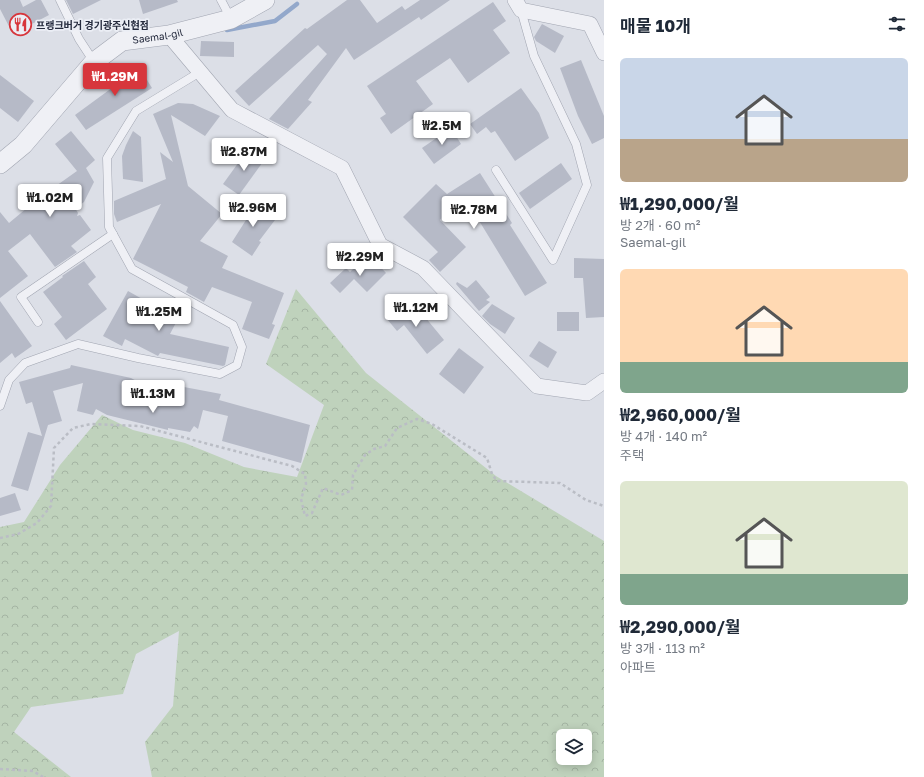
<!DOCTYPE html>
<html lang="ko">
<meta charset="utf-8">
<style>
body{margin:0;font-family:"Golos Text","Noto Sans KR",sans-serif;background:#f6f6f7;color:#1f2937;height:100vh;display:flex;flex-direction:column;font-size:15px;white-space:nowrap}
*{box-sizing:border-box;margin:0}
p{font-size:13px;color:#747a83}
.icon{flex:none;width:22px;height:22px;fill:none;stroke:currentColor;stroke-width:2;stroke-linecap:round;stroke-linejoin:round}
.map{position:relative;flex:1;overflow:hidden}
.details{display:flex;flex-direction:column;background:#fff;width:320px}
.details>*{flex:none}
.buttons{position:absolute;left:556px;top:729px;display:grid;gap:8px}
.buttons a{display:grid;place-items:center;width:36px;height:36px;border-radius:6px;background:#fff;box-shadow:0 2px 10px #0003;font-size:20px}
.price{position:absolute;translate:-50% -34px;padding:0 9px;border-radius:4px;background:#fff;color:#222;font-size:13px;line-height:26px;filter:drop-shadow(0 1px 2px #0008)}
.price::after{content:'';position:absolute;left:50%;top:24px;width:12px;height:9px;margin-left:-6px;background:inherit;clip-path:polygon(0 0,100% 0,50% 100%)}
.price.selected{background:#d7363c;color:#fff}
ul{padding:0;list-style:none}
li{display:grid;align-content:center;gap:8px;height:212px;padding:0 16px}
li span{display:grid;place-items:center;height:124px;border-radius:6px;color:#555}
li>.icon{margin-inline-start:auto}
span .icon{width:72px;height:72px;fill:#fffc;stroke-width:1}
li b{font-size:17px}
h2{display:flex;justify-content:space-between;align-items:center;height:48px;padding:0 16px;font-size:17px}
main{display:flex;flex:1;min-height:0}
.map>svg:first-child{display:block}
.forest{fill:url(#forest-crowns);fill-rule:evenodd}
.lines{fill:none;stroke-linecap:round;stroke-linejoin:round}
.stream{stroke:#93a8cb;stroke-width:4.5}
.building{fill:#b6bac7}
.service-casing{stroke:#a1a5b1;stroke-width:9}
.minor-casing{stroke:#a1a5b1;stroke-width:16}
.tertiary-casing{stroke:#a1a5b1;stroke-width:20}
.path{stroke:#babdc5;stroke-width:2.5;stroke-dasharray:3 3;stroke-linecap:butt}
.service{stroke:#eff0f5;stroke-width:8}
.minor{stroke:#eff0f5;stroke-width:15}
.tertiary{stroke:#eff0f5;stroke-width:19}
.labels{text-anchor:middle;dominant-baseline:central;stroke-width:3.5;stroke-linejoin:round;paint-order:stroke}
.poi-label{font-size:10px;font-weight:bold;fill:#252b3e;stroke:#ebeef5;text-anchor:start}
.street-label{font-size:10px;fill:#252b3e;stroke:#ebeef5}
</style>
<main>
<div class="map">
<svg width="604" height="777" viewBox="0 0 604 777">
<defs>
<pattern id="forest-crowns" width="20" height="18" patternUnits="userSpaceOnUse"><rect width="20" height="18" fill="#bfd2bc"/><path d="M2 6a3 3 0 1 1 6 0M12 15a3 3 0 1 1 6 0" fill="none" stroke="#a4b4a3"/></pattern>
</defs>
<rect width="100%" height="100%" fill="#dcdfe7"/>
<path class="forest" d="M296,289L366,373L496,476L604,541V777H152L145,742L173,706L179,631L136,654L123,694L31,707L14,732L71,777H0V527L24,522L60,465L102,415L133,430L185,443L244,467L297,477L324,405L266,364ZM563,736H585V758H563Z"/>
<g class="lines">
<polyline class="stream" points="227,30 275,21 297,4"/>
</g>
<g class="building">
<polygon points="0,0 20,0 23,7 36,0 41,0 49,15 13,34 0,9"/>
<polygon points="66,0 101,0 73,14"/>
<polygon points="139,0 177,0 178,2 143,14"/>
<polygon points="347,0 360,0 377,23 402,6 405,10 420,0 450,0 421,20 419,17 354,60 346,48 308,100 312,102 288,129 269,119 327,54 318,45 249,106 235,91 305,28 307,29"/>
<polygon points="493,2 506,21 493,30 510,53 468,83 450,58 416,81 433,104 391,134 380,118 386,114 367,86"/>
<polygon points="542,24 564,36 555,53 536,41 534,37"/>
<polygon points="201,41 234,42 234,57 200,56"/>
<polygon points="581,60 604,116 604,138 592,144 578,116 560,68"/>
<polygon points="137,64 152,88 86,130 75,115 120,82 117,77"/>
<polygon points="0,75 34,101 18,122 0,108"/>
<polygon points="521,88 539,113 549,138 515,161 495,131 491,133 486,127 477,134 470,124"/>
<polygon points="178,103 193,104 220,116 205,136 171,115 188,186 222,214 200,241 228,256 222,268 284,293 272,324 275,325 269,339 242,329 252,302 212,287 204,302 186,292 188,287 133,259 161,204 117,222 114,214 114,201 166,179 160,152 173,162 153,114"/>
<polygon points="451,128 461,144 434,164 422,148"/>
<polygon points="71,131 95,160 86,168 94,182 84,202 75,208 78,213 77,216 80,215 91,230 71,246 77,252 55,267 30,234 8,251 28,276 0,298 0,212 9,223 39,198 77,171 55,144"/>
<polygon points="133,131 141,137 143,182 123,179 122,156 126,145"/>
<polygon points="249,148 265,159 239,195 223,184"/>
<polygon points="561,163 572,179 530,209 519,193"/>
<polygon points="480,173 512,223 510,225 547,283 525,296 464,196 440,220 466,247 440,272 429,260 438,252 403,217 436,184 447,194"/>
<polygon points="250,201 275,220 259,241 261,242 252,256 232,242 246,220 240,215"/>
<polygon points="574,258 604,259 604,317 586,318 583,278 574,278"/>
<polygon points="373,259 386,273 367,292 354,279 340,293 330,283 346,268 350,272 360,262 365,267"/>
<polygon points="84,261 96,277 88,284 107,309 66,340 54,324 62,317 43,292 63,277 62,276"/>
<polygon points="476,280 490,297 486,300 490,302 479,311 456,284 457,282 467,288"/>
<polygon points="128,291 160,309 164,301 182,311 170,334 229,347 225,365 223,366 160,353 158,356 125,339 122,346 103,336"/>
<polygon points="0,301 32,346 15,358 12,353 0,363"/>
<polygon points="406,302 421,320 425,317 444,340 427,354 404,325 397,331 387,319"/>
<polygon points="492,304 515,318 505,334 490,324 482,316"/>
<rect x="557" y="312" width="22" height="19"/>
<polygon points="539,341 557,352 548,368 529,356"/>
<polygon points="459,348 484,367 464,394 439,374"/>
<polygon points="71,365 131,378 144,385 147,380 221,394 219,400 310,425 301,463 222,441 228,416 203,410 198,429 194,426 190,432 168,428 168,430 107,415 96,409 93,415 77,411 83,383 53,391 62,421 48,425 28,491 11,486 28,432 42,436 32,402 26,404 19,382 70,368"/>
<polygon points="15,493 21,510 0,516 0,498"/>
</g>
<g class="lines">
<defs>
<g id="service">
<polyline points="60,0 79,39 94,62"/>
<polyline points="221,0 231,19"/>
<polyline points="496,170 553,260 587,185 576,144 534,56 521,10"/>
<polyline points="38,322 21,297 113,234"/>
<polyline points="0,406 9,380 25,363 78,344 138,358 220,374 237,365 242,347 233,325 132,269 109,227 107,158 136,111 200,72"/>
</g>
<g id="minor">
<polyline points="515,0 521,10 590,24 604,53"/>
<polyline points="169,35 232,110 342,168 380,245 423,268 537,386 587,393 604,381"/>
</g>
<g id="tertiary">
<path id="s1" d="M0,164L23,145L94,62L122,41L169,35L231,19L265,0"/>
</g>
</defs>
<use href="#service" class="service-casing"/>
<use href="#minor" class="minor-casing"/>
<use href="#tertiary" class="tertiary-casing"/>
<g class="path">
<polyline points="0,538 18,534 37,523 51,506 54,448 73,428 91,424 140,426 292,466 305,474 306,484 301,499 305,516 312,513 323,488 341,495 352,490 353,475 365,455 374,449 385,446 397,428 417,419 432,424 487,458 492,474 497,481 560,483 586,500 604,506"/>
<polyline points="0,769 33,771 43,777"/>
</g>
<use href="#service" class="service"/>
<use href="#minor" class="minor"/>
<use href="#tertiary" class="tertiary"/>
</g>
<defs>
<symbol id="restaurant-ring" viewBox="-11 -11 22 22"><circle r="9.5" fill="#ebeef5" stroke="#d7363c" stroke-width="1.5"/><path d="M-5-6h1v4h1v-4h1v4h1v-4h1v5L-1.5 .5V6h-2V.5L-5-1ZM5-6V6H3V1.5H1.5Q1.5-4 5-6Z" fill="#d7363c"/></symbol>
</defs>
<g fill-rule="evenodd">
<use href="#restaurant-ring" x="8" y="12" width="25" height="25"/>
</g>
<g class="labels">
<g class="poi-label">
<text x="36" y="25">프랭크버거 경기광주신현점</text>
</g>
<g class="street-label">
<text stroke="none"><textPath href="#s1" startOffset="210">Saemal-gil</textPath></text>
</g>
</g>
</svg>
<div class="buttons">
<a><svg class="icon" aria-label="layers" viewBox="0 0 24 24"><path d="M12 4l9 5-9 5-9-5zM3 14l9 5 9-5"/></svg></a>
</div>
<b class="price selected" style="left:115px;top:97px">₩1.29M</b>
<b class="price" style="left:442px;top:146px">₩2.5M</b>
<b class="price" style="left:244px;top:172px">₩2.87M</b>
<b class="price" style="left:50px;top:218px">₩1.02M</b>
<b class="price" style="left:253px;top:228px">₩2.96M</b>
<b class="price" style="left:474px;top:230px">₩2.78M</b>
<b class="price" style="left:360px;top:277px">₩2.29M</b>
<b class="price" style="left:416px;top:328px">₩1.12M</b>
<b class="price" style="left:159px;top:332px">₩1.25M</b>
<b class="price" style="left:153px;top:414px">₩1.13M</b>
</div>
<section class="details">
<h2>매물 10개<svg class="icon" aria-label="filters" viewBox="0 0 24 24"><path d="M4 7h16M4 17h16"/><circle cx="9" cy="7" r="2"/><circle cx="15" cy="17" r="2"/></svg></h2>
<ul>
<li><span style="background:linear-gradient(#c9d6e8 65%,#b9a48a 0)"><svg class="icon" aria-label="home" viewBox="0 0 24 24"><path d="M3 11l9-7 9 7M6 9v11h12V9"/></svg></span><div><b>₩1,290,000/월</b><p>방 2개 · 60 m²</p><p>Saemal-gil</p></div></li>
<li><span style="background:linear-gradient(#ffd9b3 75%,#7fa58c 0)"><svg class="icon" aria-label="home" viewBox="0 0 24 24"><path d="M3 11l9-7 9 7M6 9v11h12V9"/></svg></span><div><b>₩2,960,000/월</b><p>방 4개 · 140 m²</p><p>주택</p></div></li>
<li><span style="background:linear-gradient(#dfe7d0 75%,#7fa58c 0)"><svg class="icon" aria-label="home" viewBox="0 0 24 24"><path d="M3 11l9-7 9 7M6 9v11h12V9"/></svg></span><div><b>₩2,290,000/월</b><p>방 3개 · 113 m²</p><p>아파트</p></div></li>
</ul>
</section>
</main>
